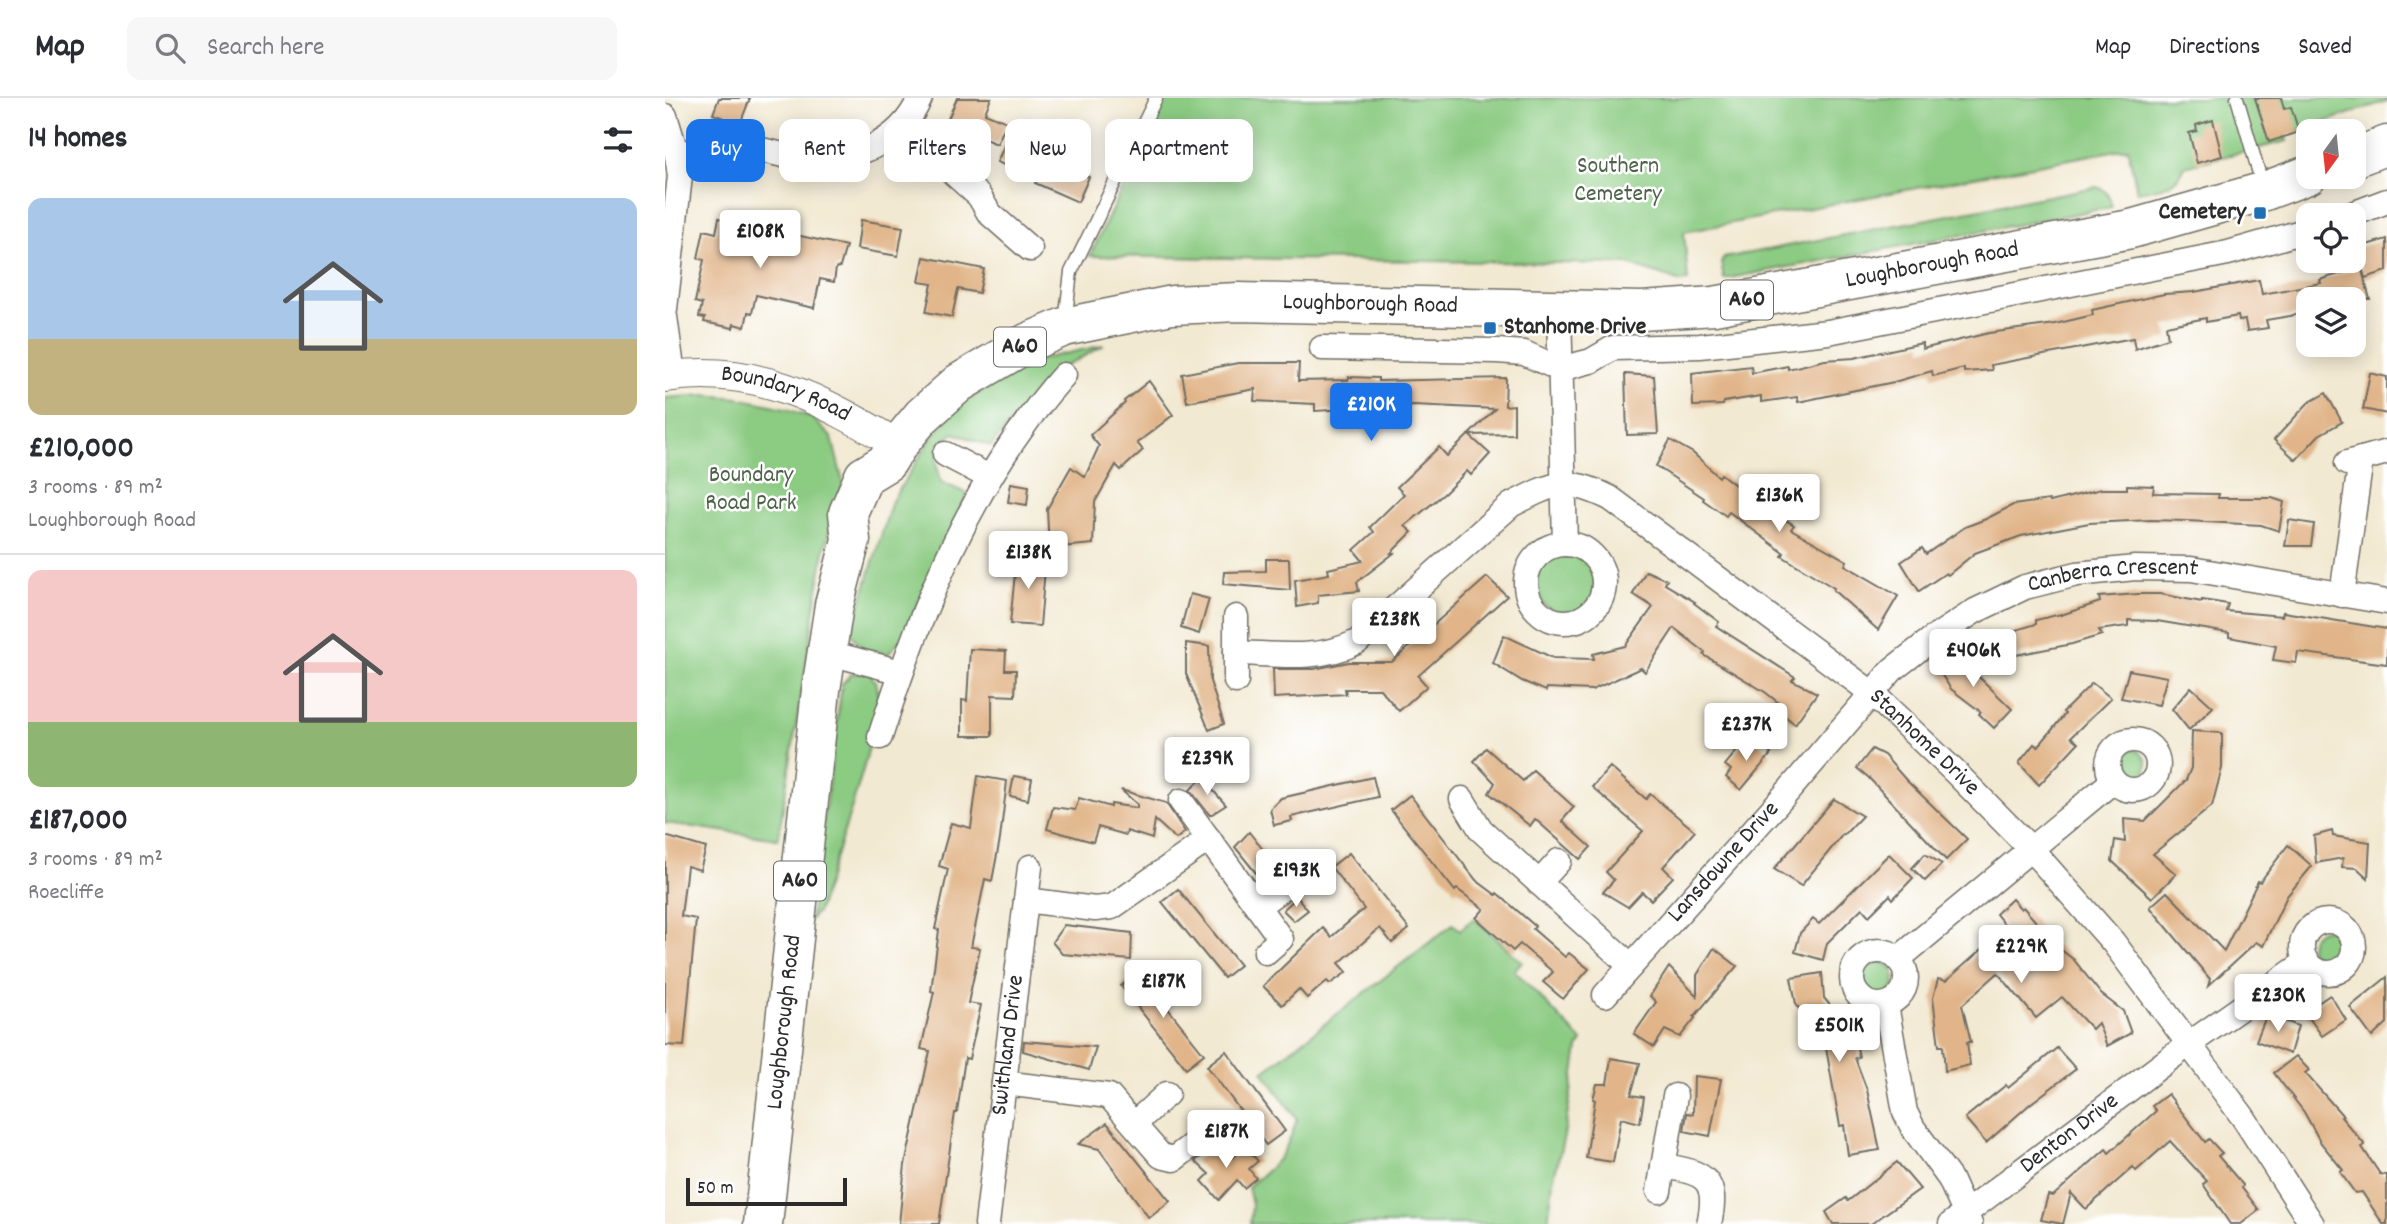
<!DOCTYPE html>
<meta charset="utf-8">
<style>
body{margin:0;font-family:Dekko,sans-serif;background:#f7f7f7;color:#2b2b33;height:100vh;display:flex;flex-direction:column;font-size:26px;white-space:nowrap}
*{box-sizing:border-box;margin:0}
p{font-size:23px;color:#7c7c81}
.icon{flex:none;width:38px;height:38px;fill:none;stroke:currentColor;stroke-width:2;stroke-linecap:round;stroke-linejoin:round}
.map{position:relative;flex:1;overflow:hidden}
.side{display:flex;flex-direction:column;background:#fff;width:665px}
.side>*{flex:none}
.guide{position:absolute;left:21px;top:21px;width:665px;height:63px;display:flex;gap:14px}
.needle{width:46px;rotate:195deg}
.tools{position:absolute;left:1631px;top:21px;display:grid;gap:14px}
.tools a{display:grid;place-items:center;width:70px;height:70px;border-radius:14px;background:#fff;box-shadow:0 4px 18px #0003;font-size:35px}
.scale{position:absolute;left:21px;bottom:18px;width:161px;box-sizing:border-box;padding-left:7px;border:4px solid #2b2b2b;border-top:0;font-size:19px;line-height:24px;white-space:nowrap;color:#2b2b2b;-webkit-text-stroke:5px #fff;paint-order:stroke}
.price{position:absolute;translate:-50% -60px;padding:0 16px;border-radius:7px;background:#fff;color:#222;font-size:23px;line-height:46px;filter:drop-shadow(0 2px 4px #0008)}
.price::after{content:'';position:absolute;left:50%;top:42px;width:21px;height:16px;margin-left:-10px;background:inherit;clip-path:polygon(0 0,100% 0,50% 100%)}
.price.current{background:#1a73e8;color:#fff}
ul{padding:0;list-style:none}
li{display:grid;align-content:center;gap:14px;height:371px;padding:0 28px}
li+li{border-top:2px solid #e1e1e2}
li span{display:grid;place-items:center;height:217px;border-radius:14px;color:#555}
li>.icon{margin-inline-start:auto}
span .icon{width:126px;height:126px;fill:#fffc;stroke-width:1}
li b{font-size:30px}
h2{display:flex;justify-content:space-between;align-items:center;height:84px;padding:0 28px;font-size:30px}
.chip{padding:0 24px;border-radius:14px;background:#fff;box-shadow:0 4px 18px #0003;font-size:24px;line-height:63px}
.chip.current{background:#1a73e8;color:#fff}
header{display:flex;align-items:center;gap:42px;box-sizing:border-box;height:98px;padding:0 35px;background:#fff;border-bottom:2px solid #e1e1e2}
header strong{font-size:33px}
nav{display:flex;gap:38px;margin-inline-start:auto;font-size:24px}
.search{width:490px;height:63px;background:#f7f7f7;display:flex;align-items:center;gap:18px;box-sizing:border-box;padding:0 24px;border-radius:14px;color:#7c7c81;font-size:26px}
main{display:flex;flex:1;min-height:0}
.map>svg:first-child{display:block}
.green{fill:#8bcb82;stroke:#5b7b56;stroke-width:2}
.building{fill:#e1b589}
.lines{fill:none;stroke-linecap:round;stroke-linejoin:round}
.service-casing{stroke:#716e65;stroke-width:15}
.minor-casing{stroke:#716e65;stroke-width:27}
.tertiary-casing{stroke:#716e65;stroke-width:32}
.primary-casing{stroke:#716e65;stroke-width:41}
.service{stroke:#fff;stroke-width:12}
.minor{stroke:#fff;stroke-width:24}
.tertiary{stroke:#fff;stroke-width:30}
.primary{stroke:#fff;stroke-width:38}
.poi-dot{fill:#1f6fb2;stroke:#fff;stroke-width:2.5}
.labels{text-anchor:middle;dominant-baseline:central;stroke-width:5;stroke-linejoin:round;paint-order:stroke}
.shield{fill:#fff;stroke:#6b6b6b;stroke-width:2}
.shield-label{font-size:23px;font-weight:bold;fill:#2b2b2b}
.park-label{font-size:24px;fill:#4d6349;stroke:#fff}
.poi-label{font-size:24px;font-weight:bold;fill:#2b2b2b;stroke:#fff;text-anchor:end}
.street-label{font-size:24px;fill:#2b2b2b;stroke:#fff}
</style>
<header>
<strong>Map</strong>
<div class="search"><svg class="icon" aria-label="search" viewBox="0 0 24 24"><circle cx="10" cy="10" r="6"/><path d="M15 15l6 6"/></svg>Search here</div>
<nav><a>Map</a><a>Directions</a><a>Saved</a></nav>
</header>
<main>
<section class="side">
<h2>14 homes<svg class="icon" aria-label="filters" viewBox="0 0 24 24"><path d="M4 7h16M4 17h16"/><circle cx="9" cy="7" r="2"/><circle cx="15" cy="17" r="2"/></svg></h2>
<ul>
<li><span style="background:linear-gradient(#a9c7e8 65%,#c2b280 0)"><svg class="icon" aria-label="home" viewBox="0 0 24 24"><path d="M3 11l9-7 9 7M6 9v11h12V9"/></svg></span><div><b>£210,000</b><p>3 rooms · 89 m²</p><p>Loughborough Road</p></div></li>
<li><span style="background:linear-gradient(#f6c9c9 70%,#8fb573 0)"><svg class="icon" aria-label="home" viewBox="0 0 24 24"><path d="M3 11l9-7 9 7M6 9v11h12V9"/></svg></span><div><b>£187,000</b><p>3 rooms · 89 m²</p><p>Roecliffe</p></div></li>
</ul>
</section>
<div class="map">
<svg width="1722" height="1126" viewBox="0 0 1722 1126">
<rect width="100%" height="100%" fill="#fff"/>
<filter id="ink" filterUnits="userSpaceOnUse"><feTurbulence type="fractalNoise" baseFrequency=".0143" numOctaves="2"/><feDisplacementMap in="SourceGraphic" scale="14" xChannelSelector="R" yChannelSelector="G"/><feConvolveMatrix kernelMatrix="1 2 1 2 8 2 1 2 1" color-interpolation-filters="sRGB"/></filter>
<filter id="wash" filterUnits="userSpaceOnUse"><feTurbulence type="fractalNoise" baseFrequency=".00686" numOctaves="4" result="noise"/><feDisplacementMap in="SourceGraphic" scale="28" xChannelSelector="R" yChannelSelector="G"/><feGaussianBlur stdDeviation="1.57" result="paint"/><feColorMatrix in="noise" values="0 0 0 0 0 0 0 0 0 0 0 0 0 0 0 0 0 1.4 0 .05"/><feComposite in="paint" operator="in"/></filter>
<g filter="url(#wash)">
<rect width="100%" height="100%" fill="#f2e9d2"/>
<g class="green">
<path d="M500,0H1722V3L1620,37L1622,43L1520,68C1510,91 1495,89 1472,94L1463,50L1019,134L1023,183L1016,184L963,166L425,158Z"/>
<path d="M1431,89C1443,92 1444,97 1447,109L1059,181L1056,165L1059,160Z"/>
<path d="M439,247L388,275L326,348L289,335C269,350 269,362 276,384L303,396L238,539L223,556L197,551L186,535L227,403L267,339L296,305L377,261Z"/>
<polygon points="40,297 73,300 120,310 147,320 167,340 178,385 159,453 113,741 0,725 0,300"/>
<circle cx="900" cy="485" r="30"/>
<path d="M204,574C206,578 211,584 212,588C221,619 165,774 153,813L145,822L177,586L186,576Z"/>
<circle cx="1467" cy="667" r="15"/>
<path d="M809,820L857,864L849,872L917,943L913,950L899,1038L888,1083L883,1126H585L587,1107L583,1089C613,1064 620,1059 632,1021L598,974L788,826L795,832Z"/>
<circle cx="1663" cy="849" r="18"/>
<circle cx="1213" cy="881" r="17"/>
</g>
<g id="blocks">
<g class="building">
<polygon points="54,0 85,0 75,26 48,16"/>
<polygon points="292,0 326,0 320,15 342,24 332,46 290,29 292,25 283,21"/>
<polygon points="1590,0 1616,0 1619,11 1626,9 1634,34 1604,44"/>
<polygon points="1548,22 1557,58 1532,65 1524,35 1532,33 1531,27"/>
<polygon points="343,39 397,63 395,67 424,79 413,104 370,85 372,81 332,64"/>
<polygon points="54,120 181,148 175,169 171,170 169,184 155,181 149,210 91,197 87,215 83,214 80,229 69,226 68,230 39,224 40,220 34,219 37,206 30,204 39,162 33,160 39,132 51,135"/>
<polygon points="196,122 238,129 233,158 192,151"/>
<polygon points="1722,141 1722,173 1700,180 1691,150"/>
<polygon points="259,159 319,171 314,195 293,191 287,219 261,214 267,186 254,184"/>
<polygon points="1696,169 1705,201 1643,201 1643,215 1601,222 1603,230 1582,233 1580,222 1574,223 1573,218 1541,224 1541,220 1501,228 1503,240 1470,251 1468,240 1326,267 1327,272 1299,274 1299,270 1268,278 1267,273 1229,284 1133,304 1132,299 1096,304 1096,298 1059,304 1058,307 1028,308 1027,275 1086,268 1087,275 1123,268 1123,271 1160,262 1189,260 1257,245 1257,251 1324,235 1390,226 1428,217 1427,212 1499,196 1529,194 1594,182 1597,196 1656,185 1655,182"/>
<polygon points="573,265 634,265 633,283 683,282 684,279 713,280 713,283 841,280 840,308 849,307 849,336 804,337 825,356 806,377 802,373 780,395 740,428 747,434 726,455 729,455 692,484 694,493 653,497 653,505 632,509 630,482 664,476 663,471 698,463 689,452 709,434 705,429 739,396 732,389 774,349 782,358 830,311 749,307 650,313 650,306 589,303 590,291 522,304 517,276"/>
<polygon points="1705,275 1722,279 1722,316 1698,311"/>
<polygon points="960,276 989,278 993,336 962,337"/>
<polygon points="484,283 508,317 472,345 478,352 456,372 451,367 430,404 428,446 384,450 382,411 406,369 420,379 434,348 425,337 460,305 459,303"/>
<polygon points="1661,295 1677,324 1654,337 1631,362 1609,342 1643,305"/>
<polygon points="1005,342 1028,355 1054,379 1056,376 1078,393 1077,395 1129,427 1126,431 1182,463 1180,467 1233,498 1213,532 1168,492 1169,490 1117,458 1119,455 1064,414 1061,418 1038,402 1039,400 991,368"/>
<polygon points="346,385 364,388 362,407 343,404"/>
<polygon points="1462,387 1489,388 1488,395 1554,396 1553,400 1607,400 1619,404 1614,433 1596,427 1522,423 1486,422 1424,425 1356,438 1310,455 1283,477 1281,475 1254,493 1236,464 1257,450 1261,456 1300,429 1321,421 1348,407 1384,402 1385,404 1436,391 1462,391"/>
<polygon points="1624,422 1649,426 1646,448 1620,448"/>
<polygon points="355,457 381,459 375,528 345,526 351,465"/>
<polygon points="601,461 624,461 625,492 558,486 559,474 601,473"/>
<polygon points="981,473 1002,482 1000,486 1030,504 1029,505 1054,524 1051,528 1130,579 1127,582 1152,595 1130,626 1116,615 1120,610 1100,594 1039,557 1040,554 1009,530 980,574 976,570 927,592 882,590 881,593 857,583 828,565 839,537 888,560 929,561 928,556 960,548 988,509 968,496"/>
<polygon points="822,479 842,498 753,578 762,588 734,613 715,591 680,591 681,596 609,600 608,571 649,571 684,564 727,564"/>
<polygon points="525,496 544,501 534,536 516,530"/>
<polygon points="1473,496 1495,496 1537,504 1537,502 1563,506 1561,513 1617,518 1618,514 1722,531 1722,566 1633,554 1631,565 1608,562 1611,548 1564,539 1564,535 1492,523 1463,522 1463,528 1434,532 1437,537 1407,546 1351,557 1348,533 1371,526 1371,522 1396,516 1396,517 1435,504 1434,499"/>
<polygon points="521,545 544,548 545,583 559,626 544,632 521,576"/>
<polygon points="305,551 341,553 340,572 351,572 350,598 327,597 327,638 297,638 297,602 302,603"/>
<polygon points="1292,553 1311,576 1347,611 1329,630 1314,616 1316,614 1286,591 1270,567"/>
<polygon points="1464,572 1502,579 1494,607 1456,600"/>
<polygon points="1427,585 1446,600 1406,639 1413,645 1374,687 1354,665 1369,646 1373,649 1400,616 1398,614"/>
<polygon points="1526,589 1548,609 1524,632 1507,611"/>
<polygon points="1527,633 1557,635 1557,670 1547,708 1488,756 1511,776 1487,800 1447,763 1450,742 1460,744 1459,721 1480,723 1521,682 1526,670"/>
<polygon points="1080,643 1086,649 1090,643 1106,656 1076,692 1061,679 1066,672 1060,667"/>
<polygon points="821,650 858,683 868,672 909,709 897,723 926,749 915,761 870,721 865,728 824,695 830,685 809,663"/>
<polygon points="1207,651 1219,657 1241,682 1302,741 1281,762 1203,679 1192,670"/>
<polygon points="945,669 981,701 985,696 1030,733 998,769 1008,779 986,802 977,794 963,809 938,794 949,782 941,774 978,733 927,689"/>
<polygon points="313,678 342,683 335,741 327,783 320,781 306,849 315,850 303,905 316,907 304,961 300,960 292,1015 290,1015 274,1126 234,1126 240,1067 265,953 256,951 269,894 266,893 274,832 270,831 283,771 274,768 286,725 306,730"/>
<polygon points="349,678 367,681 363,702 345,698"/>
<polygon points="708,679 713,699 626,719 627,723 609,727 605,711 616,700"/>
<polygon points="537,680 561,707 547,716 544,716 525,692"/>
<polygon points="456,692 501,705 520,734 511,741 490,722 487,741 462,733 461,737 433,729 428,744 382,731 388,709 410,712 414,700 446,709 446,706 472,710 472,706"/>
<polygon points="745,697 811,782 831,797 832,795 870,828 868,831 900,859 904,855 924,871 898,901 878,884 888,874 855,846 848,853 811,820 819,811 792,791 790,793 726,712"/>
<polygon points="1169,701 1197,718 1179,737 1178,736 1136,788 1109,771"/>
<polygon points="1667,733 1668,738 1705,744 1703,780 1692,770 1677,769 1678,760 1651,765 1649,738"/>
<polygon points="584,734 607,763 591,775 570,749"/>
<polygon points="0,738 41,750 35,772 22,768 16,818 31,821 19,948 0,947"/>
<polygon points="1623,747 1647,768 1622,798 1598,848 1591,844 1543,888 1545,881 1485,809 1502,794 1559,853 1593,783 1595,784"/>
<polygon points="684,755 744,831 727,845 715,830 674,865 682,874 665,886 662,883 642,900 634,891 617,907 598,888 658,830 666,839 699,811 666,769"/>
<polygon points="1224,756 1248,780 1228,801 1225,797 1204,818 1197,810 1162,845 1158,862 1130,854 1135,835 1148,821 1154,826"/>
<polygon points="1260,756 1277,766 1260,783 1247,770"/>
<polygon points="513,791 575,867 559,880 497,804"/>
<polygon points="632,799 643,812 629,823 618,812"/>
<polygon points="1347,801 1356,811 1358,809 1372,825 1371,826 1385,843 1409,862 1436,896 1458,913 1466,935 1442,948 1433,925 1427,931 1397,899 1371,920 1333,875 1297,907 1306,944 1302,944 1305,967 1280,973 1278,948 1274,948 1268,900 1273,881 1281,883 1340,831 1337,828 1339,826 1331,816"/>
<polygon points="399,827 467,835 466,862 397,856 387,844"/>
<polygon points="1049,850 1072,868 1029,919 1030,920 1015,939 1000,932 989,949 969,936 991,904 985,898 1004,869 1032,898 1032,877"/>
<polygon points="474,874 539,956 521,970 456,888"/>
<polygon points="1157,875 1159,900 1189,936 1194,959 1190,960 1202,992 1215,1052 1183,1057 1179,1027 1175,1028 1161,950 1131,906 1126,880"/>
<polygon points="1722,879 1722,925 1707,939 1685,909"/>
<polygon points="1665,897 1681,922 1657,938 1640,914"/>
<polygon points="1602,916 1633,928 1625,956 1591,943"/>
<polygon points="359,943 431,949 424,972 358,953"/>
<polygon points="1392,950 1411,971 1365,1006 1321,1045 1300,1020 1341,987 1343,990"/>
<polygon points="561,953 620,1033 601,1047 542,968"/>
<polygon points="1631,958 1644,972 1640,975 1678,1018 1676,1019 1700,1047 1697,1049 1715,1076 1722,1077 1722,1126 1718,1126 1697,1094 1690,1095 1675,1074 1678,1072 1656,1045 1639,1014 1609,975"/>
<polygon points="946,960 975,965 966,997 979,999 975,1025 956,1020 948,1064 921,1060 930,1002 928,1001 932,986 942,986"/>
<polygon points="1029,978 1056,981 1045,1038 1019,1033 1022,1015 1028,1016"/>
<polygon points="1503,996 1540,1044 1544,1041 1557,1055 1553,1058 1578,1087 1577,1090 1594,1112 1576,1126 1565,1126 1538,1086 1542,1083 1505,1043 1471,1073 1468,1069 1421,1111 1406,1095 1398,1126 1376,1122 1383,1097 1388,1098 1441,1051 1444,1055 1491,1013 1487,1008"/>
<polygon points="442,1025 505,1103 484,1120 434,1051 413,1046"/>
<polygon points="554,1045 567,1060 580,1050 593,1063 584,1071 591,1080 579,1090 572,1082 554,1102 537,1083 544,1076 530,1063"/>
<polygon points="1232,1064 1255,1091 1206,1126 1168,1126 1161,1114 1181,1100 1183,1103"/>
</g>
</g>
</g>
<g filter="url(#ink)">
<use href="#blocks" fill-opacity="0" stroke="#716e65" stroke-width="2"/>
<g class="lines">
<defs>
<g id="service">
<polyline points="1572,0 1598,89"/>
<polyline points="400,225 406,174 491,0"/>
</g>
<g id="minor">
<polyline points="0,18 12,57 15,78 0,211"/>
<polyline points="238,30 314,98 324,115 365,151"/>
<path d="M12,57C28,53 44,48 60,47C84,46 110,57 134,60C183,67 236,46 255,0"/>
<polyline points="1685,117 1722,103"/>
<polyline points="894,212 900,446"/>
<polyline points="0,219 8,277"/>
<polyline points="657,250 832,253 859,255 895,271 926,263 948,250 1035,248 1163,234 1563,155 1643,132"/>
<polyline points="280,356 324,379"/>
<polyline points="1682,365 1722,354"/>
<circle cx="900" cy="485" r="39"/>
<polyline points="1677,497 1696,361"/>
<polyline points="571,519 571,583"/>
<polyline points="161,554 236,574"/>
<path id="s1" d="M571,555C612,556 654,563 692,544L846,407C889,385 900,378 945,400L1208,596L1291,675L1366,751L1448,844L1524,946L1578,1019L1647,1126"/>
<path d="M215,639C256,509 308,380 399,277"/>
<circle cx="1468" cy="667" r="25"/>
<path id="s2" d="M797,701L816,732L966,868L1119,698L1227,572L1267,541L1310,513L1360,489L1412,476L1470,470L1526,471L1722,504"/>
<polyline points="516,703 616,841 601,854"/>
<polyline points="874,785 894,763"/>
<polyline points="361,802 430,811 447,809 544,741"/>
<polyline points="593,808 623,786"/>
<circle cx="1663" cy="849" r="26"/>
<circle cx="1214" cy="880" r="27"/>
<polyline points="1233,861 1448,683"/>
<polyline points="940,897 966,868"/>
<polyline points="1221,907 1240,1014 1248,1030 1285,1081 1305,1126"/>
<polyline points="339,985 444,998 496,1058 509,1061 544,1034"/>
<polyline points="469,1026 502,996"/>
<path d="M998,1068C1040,1074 1054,1081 1044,1126"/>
<polyline points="994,1093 1010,998"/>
<path id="s3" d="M322,1126L365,769"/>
<path id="s4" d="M1286,1126L1524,946L1641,864"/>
</g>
<g id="tertiary">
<path id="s5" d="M0,279C91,265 157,302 233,347"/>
</g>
<g id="primary">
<polyline points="1689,60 1722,47"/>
<path id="s6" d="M98,1126L156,592L169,507L186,442L183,415L199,378L222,364L233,347L257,318L294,285L364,244L399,229L507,207L574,204L977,213L1049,208L1466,131L1600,93L1643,77"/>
</g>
</defs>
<use href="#service" class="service-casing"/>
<use href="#minor" class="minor-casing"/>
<use href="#tertiary" class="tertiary-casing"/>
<use href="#primary" class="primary-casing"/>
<use href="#service" class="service"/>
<use href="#minor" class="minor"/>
<use href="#tertiary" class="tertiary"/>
<use href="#primary" class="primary"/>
</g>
</g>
<g class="poi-dot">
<rect x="1588" y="108" width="14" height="14" rx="3.5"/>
<rect x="818" y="223" width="14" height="14" rx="3.5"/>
</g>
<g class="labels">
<g class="shield">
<rect x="1056" y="182.5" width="52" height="39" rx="5"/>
<rect x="329" y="229.5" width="52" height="39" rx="5"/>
<rect x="109" y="763.5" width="52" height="39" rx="5"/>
</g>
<g class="shield-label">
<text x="1082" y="202">A60</text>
<text x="355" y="249">A60</text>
<text x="135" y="783">A60</text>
</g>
<g class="park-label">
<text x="953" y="69">Southern<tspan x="953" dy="28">Cemetery</tspan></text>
<text x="86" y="378">Boundary<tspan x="86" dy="28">Road Park</tspan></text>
</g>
<g class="poi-label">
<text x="1581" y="115">Cemetery</text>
<text x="839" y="230" text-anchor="start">Stanhome Drive</text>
</g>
<g class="street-label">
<text stroke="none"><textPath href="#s6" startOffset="1886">Loughborough Road</textPath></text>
<text stroke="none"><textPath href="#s6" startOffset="1320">Loughborough Road</textPath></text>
<text stroke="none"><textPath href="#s5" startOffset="124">Boundary Road</textPath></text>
<text stroke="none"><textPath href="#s2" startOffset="880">Canberra Crescent</textPath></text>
<text stroke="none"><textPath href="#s1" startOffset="833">Stanhome Drive</textPath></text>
<text stroke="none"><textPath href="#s2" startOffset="378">Lansdowne Drive</textPath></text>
<text stroke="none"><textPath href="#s6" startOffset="203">Loughborough Road</textPath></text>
<text stroke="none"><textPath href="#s3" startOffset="180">Swithland Drive</textPath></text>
<text stroke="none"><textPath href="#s4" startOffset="149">Denton Drive</textPath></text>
</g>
</g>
</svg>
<div class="tools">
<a><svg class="needle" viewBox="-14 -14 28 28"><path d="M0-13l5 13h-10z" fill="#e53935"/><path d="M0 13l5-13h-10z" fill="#7c7c81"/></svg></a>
<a><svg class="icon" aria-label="locate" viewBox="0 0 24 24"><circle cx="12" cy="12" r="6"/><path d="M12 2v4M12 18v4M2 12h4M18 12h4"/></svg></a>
<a><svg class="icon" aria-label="layers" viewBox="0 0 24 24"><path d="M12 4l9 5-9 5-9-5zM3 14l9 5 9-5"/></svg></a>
</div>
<div class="scale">50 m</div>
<b class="price" style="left:95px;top:172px">£108K</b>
<b class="price current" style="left:706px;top:345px">£210K</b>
<b class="price" style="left:1114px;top:436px">£136K</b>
<b class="price" style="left:363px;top:493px">£138K</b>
<b class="price" style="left:729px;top:560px">£238K</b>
<b class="price" style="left:1308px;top:591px">£406K</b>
<b class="price" style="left:1081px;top:665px">£237K</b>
<b class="price" style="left:542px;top:699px">£239K</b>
<b class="price" style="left:631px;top:811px">£193K</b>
<b class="price" style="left:1356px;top:887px">£229K</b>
<b class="price" style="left:498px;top:922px">£187K</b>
<b class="price" style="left:1613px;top:936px">£230K</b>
<b class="price" style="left:1174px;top:966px">£501K</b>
<b class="price" style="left:561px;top:1072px">£187K</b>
<div class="guide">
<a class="chip current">Buy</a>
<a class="chip">Rent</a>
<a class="chip">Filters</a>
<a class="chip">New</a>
<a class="chip">Apartment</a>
</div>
</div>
</main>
